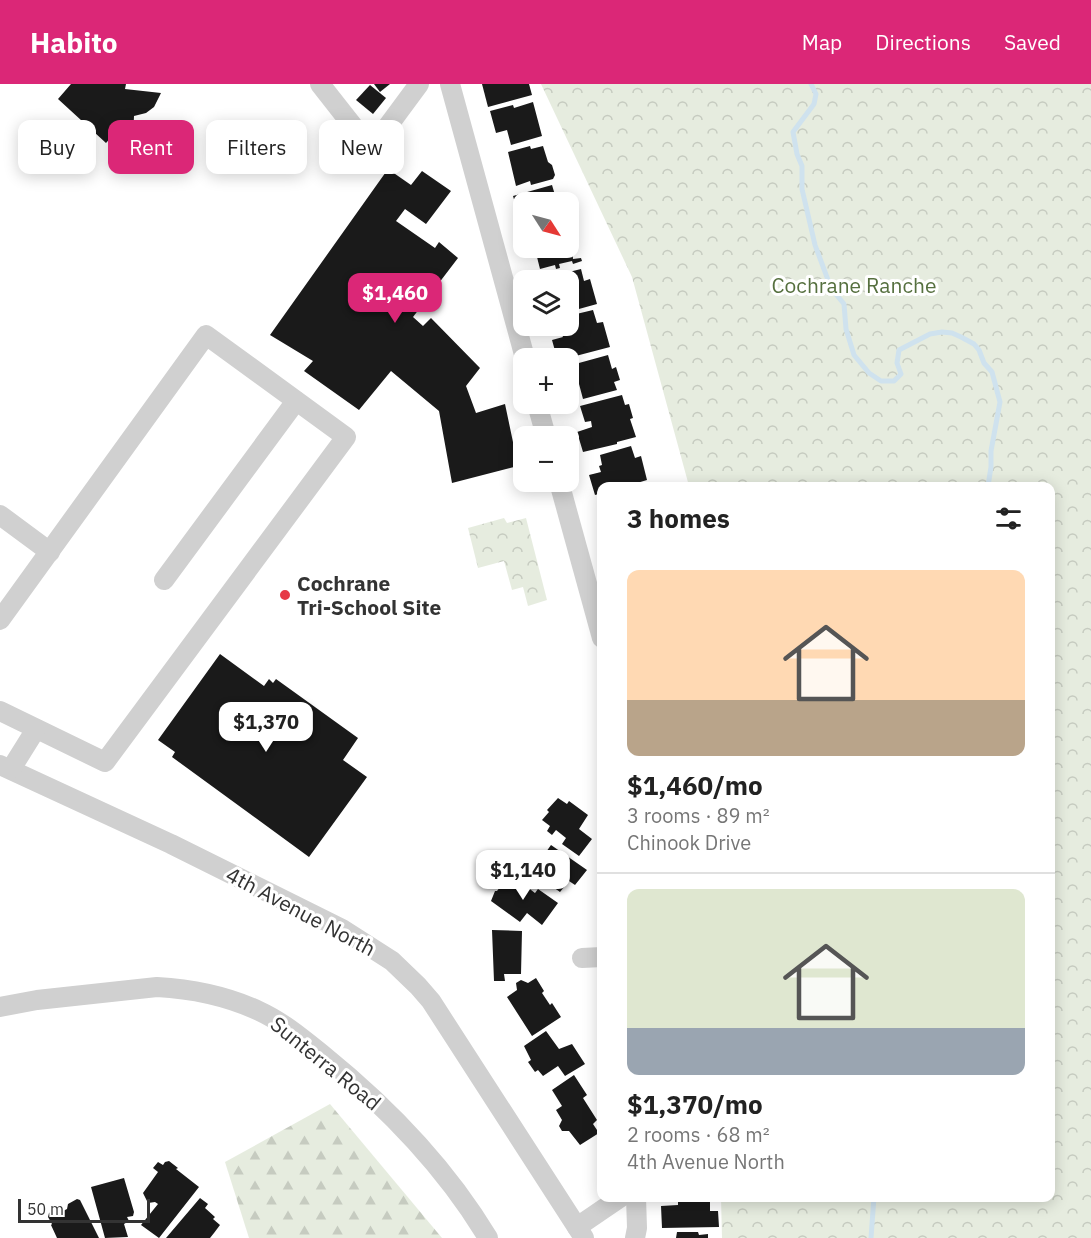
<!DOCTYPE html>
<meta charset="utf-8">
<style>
body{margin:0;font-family:"IBM Plex Sans",sans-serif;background:#f2f2f2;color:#222;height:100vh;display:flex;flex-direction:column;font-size:22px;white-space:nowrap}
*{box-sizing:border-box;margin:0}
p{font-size:20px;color:#767676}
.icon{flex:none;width:33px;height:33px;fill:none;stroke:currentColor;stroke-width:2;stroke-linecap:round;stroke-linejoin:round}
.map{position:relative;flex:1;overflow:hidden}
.sheet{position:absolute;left:597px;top:398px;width:458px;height:720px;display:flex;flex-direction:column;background:#fff;border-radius:12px;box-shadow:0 3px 15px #0003}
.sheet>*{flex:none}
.banner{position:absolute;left:18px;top:36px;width:489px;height:54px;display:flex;gap:12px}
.needle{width:39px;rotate:126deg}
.controls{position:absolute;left:513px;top:108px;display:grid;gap:12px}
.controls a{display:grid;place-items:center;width:66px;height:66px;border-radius:12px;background:#fff;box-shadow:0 3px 15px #0003;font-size:30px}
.scale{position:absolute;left:18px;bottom:15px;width:132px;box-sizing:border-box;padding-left:6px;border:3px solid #333;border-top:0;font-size:16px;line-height:21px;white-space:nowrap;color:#333;-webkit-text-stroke:4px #fff;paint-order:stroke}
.price{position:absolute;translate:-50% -51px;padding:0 14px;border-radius:12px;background:#fff;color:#222;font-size:20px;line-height:39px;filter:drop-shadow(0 2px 3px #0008)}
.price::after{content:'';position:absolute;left:50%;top:36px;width:18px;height:14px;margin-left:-9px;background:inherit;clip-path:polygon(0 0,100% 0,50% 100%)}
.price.on{background:#db2777;color:#fff}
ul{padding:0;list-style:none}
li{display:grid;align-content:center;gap:12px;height:318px;padding:0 30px}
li+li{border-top:2px solid #e0e0e0}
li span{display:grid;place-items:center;height:186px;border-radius:12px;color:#555}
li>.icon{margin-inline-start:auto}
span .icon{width:108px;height:108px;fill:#fffc;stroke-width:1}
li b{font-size:26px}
h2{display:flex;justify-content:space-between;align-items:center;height:72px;padding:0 30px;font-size:26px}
.pill{padding:0 21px;border-radius:12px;background:#fff;box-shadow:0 3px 15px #0003;font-size:21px;line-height:54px}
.pill.on{background:#db2777;color:#fff}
header{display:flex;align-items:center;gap:36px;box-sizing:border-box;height:84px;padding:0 30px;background:#db2777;color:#fff}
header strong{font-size:28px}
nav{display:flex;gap:33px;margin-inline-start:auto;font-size:21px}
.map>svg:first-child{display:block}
.forest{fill:url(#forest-firs)}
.park{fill:url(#park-crowns)}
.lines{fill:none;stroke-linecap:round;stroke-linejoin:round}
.stream{stroke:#cfe2ee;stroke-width:5}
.building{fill:#1a1a1a}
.minor{stroke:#d0d0d0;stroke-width:20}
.poi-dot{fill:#e63946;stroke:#fff;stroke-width:2}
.labels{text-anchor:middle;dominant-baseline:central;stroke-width:6;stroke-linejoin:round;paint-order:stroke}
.park-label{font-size:21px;fill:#56703f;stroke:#fff}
.poi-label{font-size:21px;font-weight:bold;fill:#333;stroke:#fff;text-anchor:start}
.street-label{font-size:21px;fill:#333;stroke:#fff}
</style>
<header>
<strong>Habito</strong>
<nav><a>Map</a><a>Directions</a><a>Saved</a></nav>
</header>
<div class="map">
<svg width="1091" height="1154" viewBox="0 0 1091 1154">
<defs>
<pattern id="forest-firs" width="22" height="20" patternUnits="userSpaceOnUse" patternTransform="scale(1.5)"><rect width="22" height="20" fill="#e6ecdf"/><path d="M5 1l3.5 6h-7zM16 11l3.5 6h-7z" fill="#c6cbc0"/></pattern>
<pattern id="park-crowns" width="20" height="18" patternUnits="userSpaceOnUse" patternTransform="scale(1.5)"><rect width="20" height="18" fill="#e6ecdf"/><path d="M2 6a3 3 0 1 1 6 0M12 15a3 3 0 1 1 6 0" fill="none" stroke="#c6cbc0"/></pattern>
</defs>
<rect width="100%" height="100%" fill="#fff"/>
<polygon class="forest" points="330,1020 442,1154 249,1154 225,1078"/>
<g class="park">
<polygon points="541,0 1091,0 1091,1154 722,1154 721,1113 1050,1113 1050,402 689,402 632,193"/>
<polygon points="504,434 507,439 526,434 547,516 528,522 523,503 512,506 504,477 478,484 468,444"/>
</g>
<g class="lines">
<g class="stream">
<polyline points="811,0 816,10 814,20 793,48 797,70 802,82 802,105 815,161 831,204 844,220 846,245 854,271 869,289 881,297 894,297 901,290 897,279 899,266 930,250 942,248 952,249 961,253 974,260 979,266 984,279 992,288 1000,318 991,367 991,383 988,402"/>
<polyline points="871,1154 874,1113"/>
</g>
</g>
<g class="building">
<polygon points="71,0 126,0 125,5 161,9 154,23 146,29 134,32 133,55 120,43 106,59 58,15"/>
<polygon points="374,0 390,0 380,8"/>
<polygon points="482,0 529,0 532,11 488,23"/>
<polygon points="370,1 386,14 373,30 356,16"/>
<polygon points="533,18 542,52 511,61 507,46 496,49 490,27 513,21 514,24"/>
<polygon points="530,62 531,65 543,62 548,78 552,81 555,91 553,95 531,101 530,97 516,102 508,68"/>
<polygon points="388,85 411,101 422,87 451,107 426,140 405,125 396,137 435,164 439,158 458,174 413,233 423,242 431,234 480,284 466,302 476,329 505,320 518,382 452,399 439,327 391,287 359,326 304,287 313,277 270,251"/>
<polygon points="552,101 555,111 559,110 563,112 565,118 524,118 524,131 519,132 513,112"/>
<polygon points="569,147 573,162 572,163 573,175 581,174 582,177 573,180 572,177 559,180 560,184 556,185 555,181 540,185 537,173 530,174 527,164 568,164"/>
<polygon points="581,185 584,197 590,195 597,220 568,228 568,196 550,196 549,193"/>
<polygon points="593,226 597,239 603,238 610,263 568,274 557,274 552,256 563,253 558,242 568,242 568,232"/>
<polygon points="608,271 612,285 616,283 620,296 614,298 617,306 583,315 579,300 568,303 568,282"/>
<polygon points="622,311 625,321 629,320 633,334 630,335 636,353 617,358 617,360 583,368 577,348 592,343 591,337 585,338 580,322"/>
<polygon points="631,362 635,374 641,372 647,396 627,402 602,402 602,409 595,411 589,391 601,388 599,382 602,381 600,371"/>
<polygon points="220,570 264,602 269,595 273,599 276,595 358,654 343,676 367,693 309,773 172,673 175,668 158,656"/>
<polygon points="558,714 567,720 569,717 588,731 579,745 592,755 579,772 562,760 566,754 556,746 552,751 547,747 550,742 542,736 549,728 547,726"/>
<polygon points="551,761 587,786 575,801 569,797 560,808 539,793 542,791 534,785 531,791 526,787 529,782 534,785"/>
<polygon points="510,790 535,809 538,805 558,819 542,841 527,829 520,838 491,817 495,807 497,807"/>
<polygon points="492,846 522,847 521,890 504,890 505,897 494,897"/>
<polygon points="536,894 544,907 542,909 550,921 552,919 561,933 532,952 507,913 517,906 516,899 521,896 528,899"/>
<polygon points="546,947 559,965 572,960 585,980 565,992 558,982 543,992 538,986 535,988 528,978 531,976 524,962"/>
<polygon points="574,991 587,1011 583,1014 597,1036 593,1040 599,1049 580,1061 569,1047 562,1047 559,1042 562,1036 556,1026 562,1022 552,1006"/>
<polygon points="169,1077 178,1084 176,1085 199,1103 159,1154 141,1141 158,1120 155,1118 148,1119 143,1109 158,1088 153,1084 158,1078 163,1081 165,1078"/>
<polygon points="124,1094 134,1128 133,1132 127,1133 129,1137 124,1140 128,1153 105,1154 91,1103"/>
<polygon points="678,1113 710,1113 710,1127 718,1127 719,1143 662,1144 661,1122 678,1121"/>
<polygon points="200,1114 208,1120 205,1124 215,1133 213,1135 220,1141 214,1149 210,1154 166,1154"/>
<polygon points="77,1115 80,1116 99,1154 57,1154 51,1141 52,1140 48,1133 49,1129 57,1125 61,1128 67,1125 68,1120"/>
<polygon points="677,1148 698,1148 699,1151 708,1150 708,1154 676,1154"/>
</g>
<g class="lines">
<g class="minor">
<polyline points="320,0 371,65 419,0"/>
<polyline points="450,0 525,274"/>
<polyline points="537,320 546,352"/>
<polyline points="559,398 602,554"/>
<polyline points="0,431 50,468"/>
<polyline points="164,496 296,317"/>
<polyline points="0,536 206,251 346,353 105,678 0,627"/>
<polyline points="0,681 171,760 342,845 392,877 418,902 431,917 584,1154"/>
<polyline points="11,685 36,645"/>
<polyline points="582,874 602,873"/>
<path d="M0,923L37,916L157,903C192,905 227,912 259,927C283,938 303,955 323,971C386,1022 446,1084 488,1154"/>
<polyline points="577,1143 621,1113"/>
<polyline points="635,1154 637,1144 636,1113"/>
</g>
</g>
<circle class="poi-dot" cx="285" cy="511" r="6"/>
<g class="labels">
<g class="park-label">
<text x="854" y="201">Cochrane Ranche</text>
</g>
<g class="poi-label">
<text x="297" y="499">Cochrane<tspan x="297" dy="24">Tri-School Site</tspan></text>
</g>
<g class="street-label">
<text transform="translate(301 827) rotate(28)">4th Avenue North</text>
<text transform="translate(326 979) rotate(39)">Sunterra Road</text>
</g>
</g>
</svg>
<div class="controls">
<a><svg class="needle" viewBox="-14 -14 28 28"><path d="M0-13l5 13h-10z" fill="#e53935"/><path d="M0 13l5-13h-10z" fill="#767676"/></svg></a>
<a><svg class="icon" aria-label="layers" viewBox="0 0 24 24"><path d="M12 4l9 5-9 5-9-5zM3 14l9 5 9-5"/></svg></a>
<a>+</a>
<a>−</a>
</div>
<div class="scale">50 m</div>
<b class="price on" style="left:395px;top:240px">$1,460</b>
<b class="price" style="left:266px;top:669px">$1,370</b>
<b class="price" style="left:523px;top:817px">$1,140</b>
<div class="banner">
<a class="pill">Buy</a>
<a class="pill on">Rent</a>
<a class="pill">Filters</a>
<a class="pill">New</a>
</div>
<section class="sheet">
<h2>3 homes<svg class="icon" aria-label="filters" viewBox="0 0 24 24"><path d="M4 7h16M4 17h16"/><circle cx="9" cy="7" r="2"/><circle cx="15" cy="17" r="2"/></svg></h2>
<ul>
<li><span style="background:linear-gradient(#ffd9b3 70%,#b9a48a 0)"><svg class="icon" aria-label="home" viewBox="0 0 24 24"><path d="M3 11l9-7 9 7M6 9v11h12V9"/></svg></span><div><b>$1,460/mo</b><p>3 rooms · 89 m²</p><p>Chinook Drive</p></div></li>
<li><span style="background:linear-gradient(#dfe7d0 75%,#9aa5b1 0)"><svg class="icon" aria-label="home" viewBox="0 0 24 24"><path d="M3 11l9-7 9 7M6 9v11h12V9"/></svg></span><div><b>$1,370/mo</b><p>2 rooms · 68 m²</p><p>4th Avenue North</p></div></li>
</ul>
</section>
</div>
